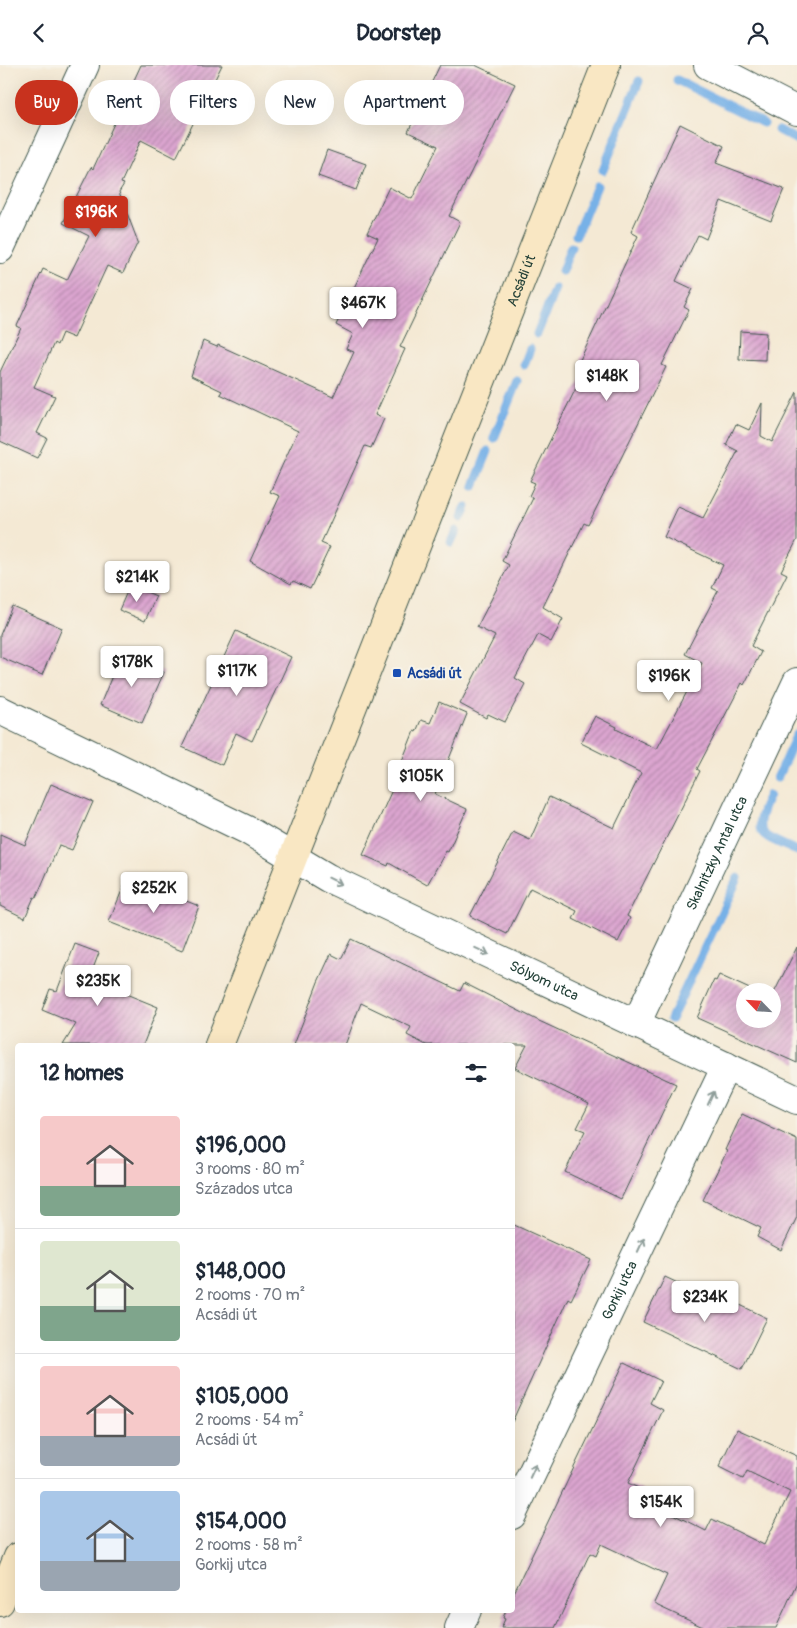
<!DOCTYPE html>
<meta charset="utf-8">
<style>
body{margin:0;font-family:Pangolin,sans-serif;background:#f2f2f3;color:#1f2937;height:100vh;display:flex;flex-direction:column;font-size:19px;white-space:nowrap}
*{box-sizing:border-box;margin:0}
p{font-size:16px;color:#747a83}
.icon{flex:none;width:28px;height:28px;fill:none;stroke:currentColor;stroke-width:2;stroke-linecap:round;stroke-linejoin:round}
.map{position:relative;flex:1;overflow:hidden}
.drawer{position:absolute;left:15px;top:978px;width:500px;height:570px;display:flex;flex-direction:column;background:#fff;border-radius:5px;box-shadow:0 5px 20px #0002}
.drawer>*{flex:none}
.guide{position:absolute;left:15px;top:15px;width:500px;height:45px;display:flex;gap:10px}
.needle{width:32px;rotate:295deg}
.buttons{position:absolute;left:736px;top:918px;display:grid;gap:10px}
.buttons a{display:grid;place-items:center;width:45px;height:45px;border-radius:50%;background:#fff;box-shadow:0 5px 20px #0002;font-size:25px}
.price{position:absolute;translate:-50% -42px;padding:0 11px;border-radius:5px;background:#fff;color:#222;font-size:16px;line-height:32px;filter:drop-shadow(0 1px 2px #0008)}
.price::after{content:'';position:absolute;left:50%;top:30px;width:15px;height:11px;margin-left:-8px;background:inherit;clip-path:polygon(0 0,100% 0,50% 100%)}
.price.current{background:#c8321e;color:#fff}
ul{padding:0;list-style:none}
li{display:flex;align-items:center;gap:15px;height:125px;padding:0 25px}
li+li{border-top:1px solid #e0e1e3}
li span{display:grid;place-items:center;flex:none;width:140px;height:100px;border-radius:5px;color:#555}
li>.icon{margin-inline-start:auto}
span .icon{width:60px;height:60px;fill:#fffc;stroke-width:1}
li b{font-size:21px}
h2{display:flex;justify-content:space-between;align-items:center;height:60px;padding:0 25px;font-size:21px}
.pill{padding:0 18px;border-radius:22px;background:#fff;box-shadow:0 5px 20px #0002;font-size:18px;line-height:45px}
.pill.current{background:#c8321e;color:#fff}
header{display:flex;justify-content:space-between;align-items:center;height:65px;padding:0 25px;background:#fff;font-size:22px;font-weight:800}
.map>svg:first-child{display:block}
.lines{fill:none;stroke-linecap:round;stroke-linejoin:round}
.stream{stroke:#77b1e7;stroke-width:9}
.building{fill:url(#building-hatch)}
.minor-casing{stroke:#3f574c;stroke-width:30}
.secondary-casing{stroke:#3f574c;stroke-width:30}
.minor{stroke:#fff;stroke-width:28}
.secondary{stroke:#f9e7c3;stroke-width:28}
.oneway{stroke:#8f9e9a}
.transit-dot{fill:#1a4fb4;stroke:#f7f3e8;stroke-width:2}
.labels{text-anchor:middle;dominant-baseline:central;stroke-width:4;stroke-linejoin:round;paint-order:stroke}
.street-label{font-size:14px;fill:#1f3d34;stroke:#f7f3e8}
.transit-label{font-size:14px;font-weight:bold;fill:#164399;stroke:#f7f3e8;text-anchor:start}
</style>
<header><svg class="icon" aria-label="back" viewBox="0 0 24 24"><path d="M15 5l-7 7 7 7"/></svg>Doorstep<svg class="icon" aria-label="person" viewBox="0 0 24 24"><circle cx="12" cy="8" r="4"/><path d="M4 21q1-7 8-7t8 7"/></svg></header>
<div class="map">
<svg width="797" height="1563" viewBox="0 0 797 1563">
<defs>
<pattern id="building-hatch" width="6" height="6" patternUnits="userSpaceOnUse" patternTransform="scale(1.25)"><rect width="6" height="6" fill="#dca5d0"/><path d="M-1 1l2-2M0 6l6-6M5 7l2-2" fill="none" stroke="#b288aa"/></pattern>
</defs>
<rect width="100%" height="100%" fill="#f7f3e8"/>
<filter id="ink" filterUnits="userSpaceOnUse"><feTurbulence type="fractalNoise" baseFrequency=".02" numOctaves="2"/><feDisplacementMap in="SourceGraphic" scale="10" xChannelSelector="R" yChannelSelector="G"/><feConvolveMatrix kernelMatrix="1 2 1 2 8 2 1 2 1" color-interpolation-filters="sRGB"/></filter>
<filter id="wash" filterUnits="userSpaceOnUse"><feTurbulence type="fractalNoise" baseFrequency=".0096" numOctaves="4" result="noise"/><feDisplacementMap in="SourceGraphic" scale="20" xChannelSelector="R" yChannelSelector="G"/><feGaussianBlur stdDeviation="1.12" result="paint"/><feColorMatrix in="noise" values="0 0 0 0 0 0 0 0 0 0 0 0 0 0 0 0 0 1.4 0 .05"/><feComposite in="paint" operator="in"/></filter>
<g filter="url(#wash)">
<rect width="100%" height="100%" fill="#f4e9d4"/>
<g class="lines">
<g class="stream">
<polyline points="677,15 763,58"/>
<polyline points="778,65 797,75"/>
<polyline points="603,105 639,16"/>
<polyline points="576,170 597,121"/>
<polyline points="562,206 571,182"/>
<polyline points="537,269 555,223"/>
<polyline points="524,300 530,284"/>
<polyline points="494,373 517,316"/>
<polyline points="474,421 488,386"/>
<polyline points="461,453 466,442"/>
<polyline points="451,477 456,466"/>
<polyline points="777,713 797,669"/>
<path d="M769,730C750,771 760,769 797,786"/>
<polyline points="671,954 738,813"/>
</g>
</g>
<g id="blocks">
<g class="building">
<polygon points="141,0 222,0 176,93 141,75 121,118 124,119 119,127 138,177 123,208 107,201 74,273 62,268 57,280 54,278 34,322 55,331 37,368 47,373 37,393 0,376 0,307 21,263 17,261 43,204 67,215 89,171 63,158 91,102 93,104"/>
<polygon points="440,0 475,0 515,19 449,151 460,157 400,282 405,284 375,350 384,354 371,383 365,381 321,478 330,482 310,524 293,516 291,519 250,496 280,431 270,427 298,366 220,329 222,326 191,311 203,276 217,282 218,280 333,332 354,287 346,284 353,269 336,260 378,173 367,168 389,122 412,134 438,81 408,67"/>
<polygon points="680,59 724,81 716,98 784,124 771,156 721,136 706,174 698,170 676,216 693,224 684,242 689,245 662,300 666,302 588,460 584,458 543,542 563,554 551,577 538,570 515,613 525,619 505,657 488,649 486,653 460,639 495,571 477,562 509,500 502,496 533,433 529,431 535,418 530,416 588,299 580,295 638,171 631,167"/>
<polygon points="327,85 366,99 356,125 318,111"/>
<polygon points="740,266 766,268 765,295 739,294"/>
<polygon points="797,327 797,475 781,506 787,509 751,581 761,587 744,620 742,618 697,704 700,706 627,851 630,853 618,877 573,854 577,846 530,823 507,869 470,851 513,767 530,775 549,732 614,763 641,708 581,678 595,651 617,662 616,664 657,684 702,598 685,589 718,526 712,523 723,500 664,472 678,442 703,453 738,386 726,380 736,359 749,365 762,338 761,371 772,377"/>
<polygon points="130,520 156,531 145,556 119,545"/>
<polygon points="12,541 62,563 42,610 0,592 0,570"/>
<polygon points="236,566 291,592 252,676 236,668 222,700 182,682"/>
<polygon points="121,589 164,607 142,658 100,640"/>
<polygon points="439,637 467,649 435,729 467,744 448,787 446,786 427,820 389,798 388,801 363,790 400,707 398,706 414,666 416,667 421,655 430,658"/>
<polygon points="51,719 93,737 72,785 59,780 36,833 34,832 25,853 0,841 0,769 25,780"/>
<polygon points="127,813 199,841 182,886 109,857"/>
<polygon points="351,874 460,926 464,918 539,956 676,1019 621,1134 565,1107 585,1066 577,1063 589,1039 515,1003 527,980 426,980 407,970 411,962 361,938 345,980 294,980 318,917 331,889 341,894"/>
<polygon points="75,879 99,888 89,914 158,942 143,980 63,980 76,959 42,945 50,924 57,926"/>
<polygon points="797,882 797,998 697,953 714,915 716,916 719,910 754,926 745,926 745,954 772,954 772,932"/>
<polygon points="742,1049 797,1075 797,1152 781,1185 757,1172 761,1163 703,1135 727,1086 725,1085"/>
<polygon points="512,1159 591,1195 571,1235 568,1233 512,1357"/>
<polygon points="665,1212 735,1245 738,1239 767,1253 742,1304 643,1257"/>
<polygon points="624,1298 661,1316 650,1338 663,1345 628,1418 661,1434 657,1441 706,1466 712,1454 764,1480 790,1427 747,1406 743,1414 719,1402 737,1364 797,1391 797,1517 776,1563 705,1563 658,1541 654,1538 667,1510 601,1479 596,1491 590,1488 555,1563 501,1563 505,1554 503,1553 506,1545 512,1545 512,1532"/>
</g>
</g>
</g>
<g filter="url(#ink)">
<use href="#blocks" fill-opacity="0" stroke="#3f574c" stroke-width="1"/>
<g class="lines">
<defs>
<g id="minor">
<polyline points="708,0 797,46"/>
<polyline points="0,184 85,0"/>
<path id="s1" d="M0,645L247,765L328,813L797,1035"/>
<path id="s2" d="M636,959L797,617"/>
<path id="s3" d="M512,1450L726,1001"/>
<polyline points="459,1563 467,1545"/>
</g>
<g id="secondary">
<path id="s4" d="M219,980L606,0"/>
<polyline points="0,1537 18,1492"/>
</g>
</defs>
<use href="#minor" class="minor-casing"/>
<use href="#secondary" class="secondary-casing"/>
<use href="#minor" class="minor"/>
<use href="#secondary" class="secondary"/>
</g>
<defs><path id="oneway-shaft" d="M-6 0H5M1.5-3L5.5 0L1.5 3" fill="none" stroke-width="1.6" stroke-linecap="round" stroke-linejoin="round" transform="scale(1.25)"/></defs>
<g class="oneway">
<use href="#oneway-shaft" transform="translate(335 816) rotate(26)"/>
<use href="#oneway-shaft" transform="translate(482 886) rotate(25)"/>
<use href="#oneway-shaft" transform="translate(711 1033) rotate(-65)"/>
<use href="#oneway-shaft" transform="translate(641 1180) rotate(-65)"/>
<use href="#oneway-shaft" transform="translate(533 1406) rotate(-65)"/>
</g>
</g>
<rect class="transit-dot" x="392" y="603" width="10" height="10" rx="2.5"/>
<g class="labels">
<g class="street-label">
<text stroke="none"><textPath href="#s4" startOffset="822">Acsádi út</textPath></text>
<text stroke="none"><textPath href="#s2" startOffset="189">Skalnitzky Antal utca</textPath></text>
<text stroke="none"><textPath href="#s1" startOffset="608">Sólyom utca</textPath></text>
<text stroke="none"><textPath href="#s3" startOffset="249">Gorkij utca</textPath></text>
</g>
<g class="transit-label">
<text x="407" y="608">Acsádi út</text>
</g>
</g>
</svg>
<div class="buttons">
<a><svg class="needle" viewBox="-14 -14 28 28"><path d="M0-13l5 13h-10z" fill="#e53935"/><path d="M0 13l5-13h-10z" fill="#747a83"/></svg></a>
</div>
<b class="price current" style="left:96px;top:173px">$196K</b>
<b class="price" style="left:363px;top:264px">$467K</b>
<b class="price" style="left:607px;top:337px">$148K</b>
<b class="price" style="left:137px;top:538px">$214K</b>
<b class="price" style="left:132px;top:623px">$178K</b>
<b class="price" style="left:237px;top:632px">$117K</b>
<b class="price" style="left:669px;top:637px">$196K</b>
<b class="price" style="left:421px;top:737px">$105K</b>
<b class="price" style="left:154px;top:849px">$252K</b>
<b class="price" style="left:98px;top:942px">$235K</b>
<b class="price" style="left:705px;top:1258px">$234K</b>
<b class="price" style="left:661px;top:1463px">$154K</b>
<div class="guide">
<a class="pill current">Buy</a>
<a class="pill">Rent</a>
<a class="pill">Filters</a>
<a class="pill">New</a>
<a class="pill">Apartment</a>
</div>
<section class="drawer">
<h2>12 homes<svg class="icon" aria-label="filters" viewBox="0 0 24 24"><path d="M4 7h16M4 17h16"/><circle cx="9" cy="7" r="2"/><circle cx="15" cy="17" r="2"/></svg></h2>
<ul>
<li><span style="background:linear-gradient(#f6c9c9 70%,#7fa58c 0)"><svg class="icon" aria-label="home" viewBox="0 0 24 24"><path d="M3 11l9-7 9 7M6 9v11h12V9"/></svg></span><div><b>$196,000</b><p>3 rooms · 80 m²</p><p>Százados utca</p></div></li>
<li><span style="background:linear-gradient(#dfe7d0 65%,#7fa58c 0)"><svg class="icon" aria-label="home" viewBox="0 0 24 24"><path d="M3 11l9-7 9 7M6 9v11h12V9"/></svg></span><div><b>$148,000</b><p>2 rooms · 70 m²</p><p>Acsádi út</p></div></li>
<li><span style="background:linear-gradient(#f6c9c9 70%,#9aa5b1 0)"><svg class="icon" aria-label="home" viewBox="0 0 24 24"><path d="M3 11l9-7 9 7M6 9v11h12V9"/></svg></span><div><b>$105,000</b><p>2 rooms · 54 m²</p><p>Acsádi út</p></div></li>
<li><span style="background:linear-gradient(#a9c7e8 70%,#9aa5b1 0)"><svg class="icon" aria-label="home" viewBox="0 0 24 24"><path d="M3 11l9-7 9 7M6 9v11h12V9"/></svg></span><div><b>$154,000</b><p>2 rooms · 58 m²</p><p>Gorkij utca</p></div></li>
</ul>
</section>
</div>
